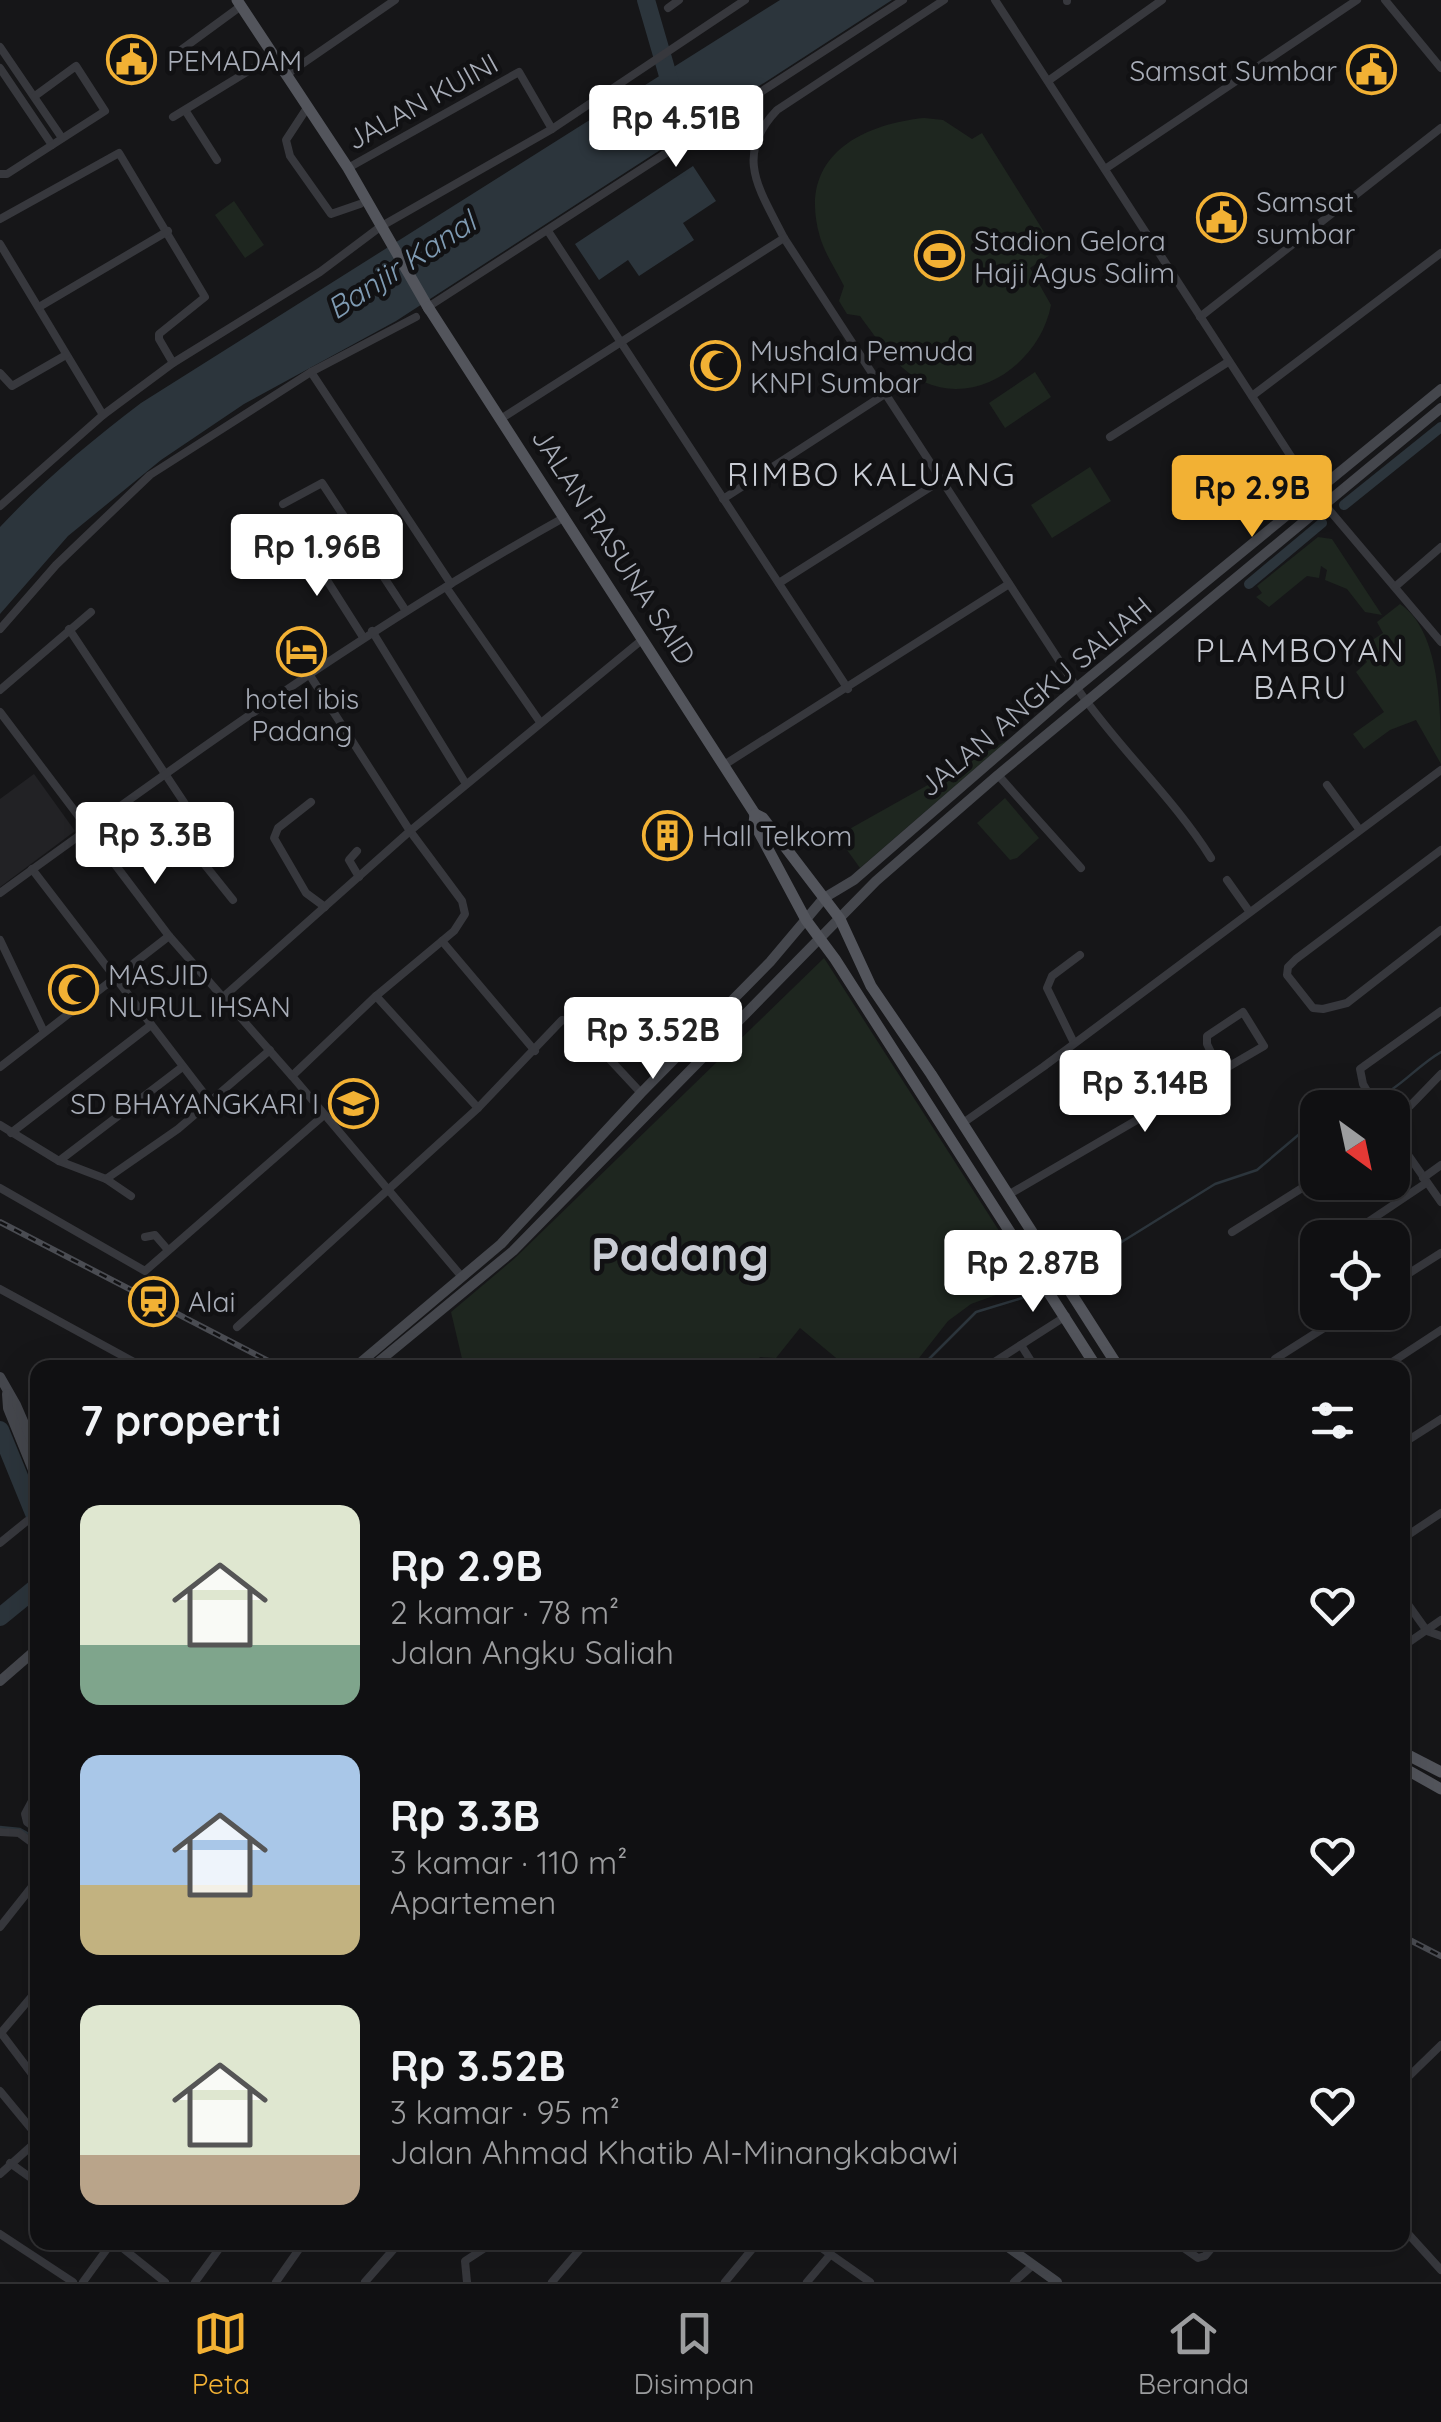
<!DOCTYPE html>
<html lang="id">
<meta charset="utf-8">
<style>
body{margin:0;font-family:Quicksand,sans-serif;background:#1e1e20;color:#f1f3f6;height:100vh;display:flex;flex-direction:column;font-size:38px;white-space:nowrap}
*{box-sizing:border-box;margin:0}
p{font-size:32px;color:#9c9d9f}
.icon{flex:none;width:55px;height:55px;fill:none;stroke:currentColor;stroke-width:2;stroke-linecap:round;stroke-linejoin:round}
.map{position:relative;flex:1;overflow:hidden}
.panel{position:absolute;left:30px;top:1360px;width:1380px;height:890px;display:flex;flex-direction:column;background:#101012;border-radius:20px;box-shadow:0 10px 40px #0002,0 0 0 2px #303032}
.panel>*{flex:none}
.needle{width:65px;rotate:147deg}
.buttons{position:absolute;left:1300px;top:1090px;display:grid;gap:20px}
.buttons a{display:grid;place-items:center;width:110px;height:110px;border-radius:20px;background:#101012;box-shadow:0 10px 40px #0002,0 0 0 2px #303032;font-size:50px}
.price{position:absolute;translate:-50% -85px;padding:0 22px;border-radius:10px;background:#fff;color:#222;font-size:32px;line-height:65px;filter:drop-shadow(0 2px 5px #0008)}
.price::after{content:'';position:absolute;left:50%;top:60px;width:30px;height:22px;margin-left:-15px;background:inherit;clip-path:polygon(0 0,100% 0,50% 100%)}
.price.selected{background:#f2b134;color:#111}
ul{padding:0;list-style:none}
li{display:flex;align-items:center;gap:30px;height:250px;padding:0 50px}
li span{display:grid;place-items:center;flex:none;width:280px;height:200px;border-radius:20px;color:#555}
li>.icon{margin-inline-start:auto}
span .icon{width:120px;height:120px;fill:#fffc;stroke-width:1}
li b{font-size:42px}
h2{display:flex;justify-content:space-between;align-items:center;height:120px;padding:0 50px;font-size:42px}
.tab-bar{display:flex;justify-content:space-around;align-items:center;height:140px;border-top:2px solid #303032;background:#101012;font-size:28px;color:#9c9d9f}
.tab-bar a{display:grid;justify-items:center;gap:5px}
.tab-bar .selected{color:#f2b134}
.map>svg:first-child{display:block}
.built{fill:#222225}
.green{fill:#1e261f}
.water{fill:#2c353c}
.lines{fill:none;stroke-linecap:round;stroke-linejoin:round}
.stream{stroke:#2c353c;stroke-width:2.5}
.canal{stroke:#2c353c;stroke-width:10}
.river{stroke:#2c353c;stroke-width:18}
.minor{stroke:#37383d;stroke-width:8}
.secondary{stroke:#45474d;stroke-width:10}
.primary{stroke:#53555c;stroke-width:11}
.rail-casing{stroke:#4a4c52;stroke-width:6}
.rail{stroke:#111113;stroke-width:2.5;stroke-dasharray:8;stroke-linecap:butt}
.labels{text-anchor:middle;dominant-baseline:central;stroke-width:9;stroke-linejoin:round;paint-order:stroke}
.poi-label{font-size:28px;fill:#a8adb8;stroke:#111113;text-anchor:start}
.street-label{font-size:28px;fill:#a8adb8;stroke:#111113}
.water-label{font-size:30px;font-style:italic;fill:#7f9bb3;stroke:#111113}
.quarter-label{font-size:32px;letter-spacing:2.5px;fill:#c9ccd4;stroke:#111113}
.town-label{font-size:48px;font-weight:bold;fill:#c9ccd4;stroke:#111113}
</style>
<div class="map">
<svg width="1441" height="2282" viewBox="0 0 1441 2282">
<rect width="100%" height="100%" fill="#161618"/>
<polygon class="built" points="34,774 75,831 0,887 0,799"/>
<g class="green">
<path d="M924,118L943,120L972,139L982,133L1056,251L1030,268L1051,305C1041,360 980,407 924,382C897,370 877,339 860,316L847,314L839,301L844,286C836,270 825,254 820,237C797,159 857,125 924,118Z"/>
<polygon points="234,201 264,245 245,258 215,215"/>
<polygon points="1035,372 1051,397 1005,428 989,403"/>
<polygon points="1090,467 1111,501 1052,538 1031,505"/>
<polygon points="1318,537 1332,539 1382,615 1365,612 1347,589 1325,580 1327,570 1321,566 1319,578 1307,576 1269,607 1256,597 1262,593 1257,586"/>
<path d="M1400,604C1441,631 1441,713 1441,764L1416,720L1390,730L1364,749L1353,734L1384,712L1356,672L1367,662L1359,649L1383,633L1377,622Z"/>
<polygon points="1008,740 860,868 837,836"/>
<polygon points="1005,798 1039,838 1017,858 1010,860 977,823"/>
<polygon points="824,958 1032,1282 971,1304 948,1321 912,1367 847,1367 800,1328 776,1358 760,1357 749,1367 464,1367 451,1312 514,1259"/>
</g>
<g class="water">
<path d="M780,0H892L396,321L244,404L161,460L68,536L0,614V527C43,481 91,441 141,403Z"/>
<polygon points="693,166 716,201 683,223 694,240 639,276 628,260 599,280 575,244"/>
</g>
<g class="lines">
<g class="stream">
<path d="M1376,1099C1400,1088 1418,1065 1441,1052"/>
<polyline points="1356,1108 1368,1102"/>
<polyline points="1064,1272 1099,1256 1215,1184 1257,1170 1303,1131 1318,1125"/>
<polyline points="920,1368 976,1312 1022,1298 1040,1287"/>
<polyline points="0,1827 20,1829 38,1839"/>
</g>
<g class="canal">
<polyline points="1344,505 1441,427"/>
<polyline points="1249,584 1322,523"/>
</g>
<g class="river">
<polyline points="646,0 673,93"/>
<polyline points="0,1430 38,1523"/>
<polyline points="0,1617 38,1586"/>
</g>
<g class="minor">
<path d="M944,0L777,110C733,156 760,190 784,238L1077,688C1118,748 1172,796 1211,858"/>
<polyline points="995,0 1314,492 1441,642"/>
<polyline points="1067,0 1067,1"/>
<polyline points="1385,0 1441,68"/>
<polyline points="668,8 679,0"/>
<polyline points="0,47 62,138"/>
<polyline points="170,58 241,6"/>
<polyline points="0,68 52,145"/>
<polyline points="286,75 395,0"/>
<polyline points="1048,81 1162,0"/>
<polyline points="185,110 217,160"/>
<polyline points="305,111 286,140 290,156 331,214 360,204"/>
<polyline points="173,117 273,56"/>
<polyline points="348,168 519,72 552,129"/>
<polyline points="1105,169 1357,0"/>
<polyline points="0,174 7,174 105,111 76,66 35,96"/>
<polyline points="0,219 119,153 205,297 159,334 159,339 173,363"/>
<polyline points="548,231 848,689"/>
<polyline points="0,244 103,415"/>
<polyline points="39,307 168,231"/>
<polyline points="428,307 903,0"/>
<polyline points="1200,317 1441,128"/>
<polyline points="311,372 451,584"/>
<polyline points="0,373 12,386 66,355"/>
<polyline points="1252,396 1441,253"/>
<polyline points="502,418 784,238"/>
<polyline points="1110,437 1228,362"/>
<polyline points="723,499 885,394"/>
<polyline points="283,504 322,483 406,611"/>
<polyline points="0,506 103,415 173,363 320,272 380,227 552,129 745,0"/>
<polyline points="343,515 302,541 363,637"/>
<polyline points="779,583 943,479"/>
<polyline points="1396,586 1441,547"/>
<polyline points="446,587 540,722"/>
<polyline points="0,629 56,565 150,475 311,372 416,317"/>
<polyline points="69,629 199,825 193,850 173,863"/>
<polyline points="372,631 466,784"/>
<polyline points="309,674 410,831 462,901 465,914 454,931 376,996 292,1076 462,1277"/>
<polyline points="0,690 91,612"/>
<polyline points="0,712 169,936 292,1076"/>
<polyline points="724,765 1009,584"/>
<polyline points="998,775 1081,868"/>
<polyline points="1327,785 1359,829"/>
<polyline points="311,802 278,828 274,838 306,893 325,907"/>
<polyline points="193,850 233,900"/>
<polyline points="1441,850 1296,959 1288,967 1287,975 1313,1008 1323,1009 1347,1003 1441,930"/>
<polyline points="357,851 349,860 359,877"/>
<polyline points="32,869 209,1100"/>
<polyline points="1227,880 1249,911"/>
<path d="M0,893C183,760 367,627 565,517"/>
<polyline points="0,940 44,1032"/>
<polyline points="442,941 535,1051"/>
<polyline points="376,996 478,1108"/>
<polyline points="221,999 410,831 643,639"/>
<polyline points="1074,1043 1047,988 1052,976 1080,955"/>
<polyline points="0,1067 169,936"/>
<polyline points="1410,1106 1441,1074"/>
<polyline points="1377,1108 1363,1084 1360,1069 1441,1011"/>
<polyline points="963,1123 1043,1067 1441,770"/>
<polyline points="0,1125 59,1161 106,1179 178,1129 270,1050"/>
<polyline points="1392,1132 1441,1202"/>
<polyline points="11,1133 151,1025"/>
<polyline points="59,1161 181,1068"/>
<polyline points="1423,1178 1441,1165"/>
<polyline points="106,1179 131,1196"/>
<polyline points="0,1188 145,1271 324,1115"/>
<polyline points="1008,1195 1264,1046 1243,1012 1207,1036 1207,1044 1220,1071"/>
<polyline points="1232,1232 1318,1178"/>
<polyline points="145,1237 155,1235 168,1250"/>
<polyline points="1344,1238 1426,1183"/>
<polyline points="1305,1277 1318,1262"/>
<polyline points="1392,1284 1441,1253"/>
<polyline points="0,1289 145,1368"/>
<polyline points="237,1327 478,1108 562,1020 575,1022 641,1093"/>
<polyline points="1021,1345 1031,1361"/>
<polyline points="1275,1359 1349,1312"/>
<polyline points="762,1368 773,1368"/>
<polyline points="985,1368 1066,1316"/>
<polyline points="1383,1368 1441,1330"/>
<polyline points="1402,1444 1441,1419"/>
<polyline points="1402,1539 1441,1513"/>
<polyline points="0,1543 27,1521 38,1517"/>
<polyline points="1402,1596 1427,1631 1441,1636"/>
<polyline points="1402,1647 1441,1620"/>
<polyline points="36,1730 38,1732"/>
<polyline points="38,1790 25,1814 27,1822 38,1830"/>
<polyline points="0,1832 19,1833 38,1847"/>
<polyline points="0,1927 38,1879"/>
<polyline points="1,2033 38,2082"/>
<polyline points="0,2034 38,1989"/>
<polyline points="1402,2083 1441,2045"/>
<polyline points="0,2091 38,2137"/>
<polyline points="10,2163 38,2183"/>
<polyline points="0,2174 38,2140"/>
<polyline points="1402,2227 1441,2270"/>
<polyline points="0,2234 73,2282"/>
<polyline points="115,2242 165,2282"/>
<polyline points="813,2242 870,2282"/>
<polyline points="1175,2242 1198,2258 1205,2256 1217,2242"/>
<polyline points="83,2282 112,2242"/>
<polyline points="195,2282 224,2242"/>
<polyline points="276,2282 304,2242"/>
<polyline points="365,2282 400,2242"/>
<polyline points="467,2282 465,2261 494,2242"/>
<polyline points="552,2282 581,2248 581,2242"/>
<polyline points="725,2282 758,2242"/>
<polyline points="807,2282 830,2255"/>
<polyline points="1014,2282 1033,2265"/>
</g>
<g class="secondary">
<polyline points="354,1368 501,1244 641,1093 770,962 824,898 854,880 1064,698 1441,389"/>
<polyline points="371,1368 513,1251 876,881 998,775 1441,408"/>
<polyline points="0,1377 16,1405 38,1456"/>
<polyline points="7,1394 8,1408 38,1482"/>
<polyline points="0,1681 38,1648"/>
<polyline points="1001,2242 1057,2282"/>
</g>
<g class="primary">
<polyline points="237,0 348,168 429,309"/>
<polyline points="428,307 755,814"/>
<polyline points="755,814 763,818 840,919 871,986 931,1074 1119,1368"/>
<polyline points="755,814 754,823 806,920 835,959 1097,1368"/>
<polyline points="1402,1752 1441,1772"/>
<polyline points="1402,1767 1441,1789"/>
</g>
<defs>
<g id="rail">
<polyline points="0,1222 282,1368"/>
<polyline points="1402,1936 1441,1956"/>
</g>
</defs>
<use href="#rail" class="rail-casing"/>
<use href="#rail" class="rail"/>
</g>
<defs>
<symbol id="civic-ring" viewBox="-11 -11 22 22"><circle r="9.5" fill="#111113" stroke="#f2b134" stroke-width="1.5"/><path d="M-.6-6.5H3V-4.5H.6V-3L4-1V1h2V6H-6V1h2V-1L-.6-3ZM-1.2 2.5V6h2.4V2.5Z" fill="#f2b134"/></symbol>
<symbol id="stadium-ring" viewBox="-11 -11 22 22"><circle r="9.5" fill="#111113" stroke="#f2b134" stroke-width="1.5"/><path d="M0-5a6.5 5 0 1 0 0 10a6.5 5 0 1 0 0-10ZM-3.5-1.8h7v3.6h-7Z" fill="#f2b134"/></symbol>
<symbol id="mosque-ring" viewBox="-11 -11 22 22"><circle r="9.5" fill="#111113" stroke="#f2b134" stroke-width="1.5"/><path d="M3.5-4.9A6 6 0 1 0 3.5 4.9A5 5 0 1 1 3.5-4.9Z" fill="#f2b134"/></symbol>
<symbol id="hotel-ring" viewBox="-11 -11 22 22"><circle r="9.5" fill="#111113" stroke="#f2b134" stroke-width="1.5"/><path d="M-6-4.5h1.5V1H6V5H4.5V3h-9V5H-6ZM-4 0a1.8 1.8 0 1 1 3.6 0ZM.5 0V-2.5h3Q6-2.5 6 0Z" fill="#f2b134"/></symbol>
<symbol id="building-ring" viewBox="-11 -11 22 22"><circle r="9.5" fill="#111113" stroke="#f2b134" stroke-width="1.5"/><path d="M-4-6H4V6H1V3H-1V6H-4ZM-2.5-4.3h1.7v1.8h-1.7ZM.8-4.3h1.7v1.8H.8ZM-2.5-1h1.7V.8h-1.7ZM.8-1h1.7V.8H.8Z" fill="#f2b134"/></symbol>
<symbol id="school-ring" viewBox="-11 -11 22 22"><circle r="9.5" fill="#111113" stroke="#f2b134" stroke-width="1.5"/><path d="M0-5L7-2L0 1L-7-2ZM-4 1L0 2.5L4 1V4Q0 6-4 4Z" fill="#f2b134"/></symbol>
<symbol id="station-ring" viewBox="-11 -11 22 22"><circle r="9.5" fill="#111113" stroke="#f2b134" stroke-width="1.5"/><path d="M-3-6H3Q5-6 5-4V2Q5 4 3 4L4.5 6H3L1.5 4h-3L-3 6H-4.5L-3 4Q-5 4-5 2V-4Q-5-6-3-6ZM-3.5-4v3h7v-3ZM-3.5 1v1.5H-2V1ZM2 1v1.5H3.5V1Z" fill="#f2b134"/></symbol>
</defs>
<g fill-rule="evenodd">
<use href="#civic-ring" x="104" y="32" width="55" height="55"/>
<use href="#civic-ring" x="1344" y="42" width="55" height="55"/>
<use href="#civic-ring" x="1194" y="190" width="55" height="55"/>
<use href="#stadium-ring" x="912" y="228" width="55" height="55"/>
<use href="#mosque-ring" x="688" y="338" width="55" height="55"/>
<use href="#hotel-ring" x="274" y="624" width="55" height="55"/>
<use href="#building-ring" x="640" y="808" width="55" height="55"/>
<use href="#mosque-ring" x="46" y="962" width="55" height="55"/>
<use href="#school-ring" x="326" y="1076" width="55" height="55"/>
<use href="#station-ring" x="126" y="1274" width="55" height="55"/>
</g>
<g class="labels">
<g class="poi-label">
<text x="167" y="60">PEMADAM</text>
<text x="1337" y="70" text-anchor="end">Samsat Sumbar</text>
<text x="1256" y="201">Samsat<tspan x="1256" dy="32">sumbar</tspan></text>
<text x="974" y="240">Stadion Gelora<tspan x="974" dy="32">Haji Agus Salim</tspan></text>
<text x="750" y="350">Mushala Pemuda<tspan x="750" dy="32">KNPI Sumbar</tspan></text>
<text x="302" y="698" text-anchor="middle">hotel ibis<tspan x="302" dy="32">Padang</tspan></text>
<text x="702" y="835">Hall Telkom</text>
<text x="108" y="974">MASJID<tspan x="108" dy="32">NURUL IHSAN</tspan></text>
<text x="319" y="1103" text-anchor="end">SD BHAYANGKARI I</text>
<text x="188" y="1301">Alai</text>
</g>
<g class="street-label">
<text transform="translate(422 101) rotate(-29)">JALAN KUINI</text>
<text transform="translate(614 546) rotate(57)">JALAN RASUNA SAID</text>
<text transform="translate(1035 696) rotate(-40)">JALAN ANGKU SALIAH</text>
</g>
<g class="water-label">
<text transform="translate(401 265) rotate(-33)">Banjir Kanal</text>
</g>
<g class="quarter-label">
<text x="872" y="474">RIMBO KALUANG</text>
<text x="1301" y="650">PLAMBOYAN<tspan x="1301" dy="37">BARU</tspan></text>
</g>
<g class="town-label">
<text x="680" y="1253">Padang</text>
</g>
</g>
</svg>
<div class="buttons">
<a><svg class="needle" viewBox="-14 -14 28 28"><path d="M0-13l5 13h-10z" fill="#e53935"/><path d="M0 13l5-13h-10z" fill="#9c9d9f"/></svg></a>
<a><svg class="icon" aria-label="locate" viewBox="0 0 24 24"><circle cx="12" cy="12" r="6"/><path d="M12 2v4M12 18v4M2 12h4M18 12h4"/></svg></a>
</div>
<b class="price" style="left:676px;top:170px">Rp 4.51B</b>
<b class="price selected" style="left:1252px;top:540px">Rp 2.9B</b>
<b class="price" style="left:317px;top:599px">Rp 1.96B</b>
<b class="price" style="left:155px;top:887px">Rp 3.3B</b>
<b class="price" style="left:653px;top:1082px">Rp 3.52B</b>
<b class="price" style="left:1145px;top:1135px">Rp 3.14B</b>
<b class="price" style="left:1033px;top:1315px">Rp 2.87B</b>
<section class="panel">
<h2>7 properti<svg class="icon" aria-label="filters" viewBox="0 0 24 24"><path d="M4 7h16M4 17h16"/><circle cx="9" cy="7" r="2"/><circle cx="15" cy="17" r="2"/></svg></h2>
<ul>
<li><span style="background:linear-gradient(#dfe7d0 70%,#7fa58c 0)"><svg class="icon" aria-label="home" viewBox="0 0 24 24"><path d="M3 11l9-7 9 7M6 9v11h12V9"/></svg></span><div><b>Rp 2.9B</b><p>2 kamar · 78 m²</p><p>Jalan Angku Saliah</p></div><svg class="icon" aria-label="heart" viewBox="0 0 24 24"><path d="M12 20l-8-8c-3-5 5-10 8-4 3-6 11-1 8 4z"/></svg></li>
<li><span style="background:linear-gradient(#a9c7e8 65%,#c2b280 0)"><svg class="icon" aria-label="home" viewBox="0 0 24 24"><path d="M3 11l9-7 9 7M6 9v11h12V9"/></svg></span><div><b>Rp 3.3B</b><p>3 kamar · 110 m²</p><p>Apartemen</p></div><svg class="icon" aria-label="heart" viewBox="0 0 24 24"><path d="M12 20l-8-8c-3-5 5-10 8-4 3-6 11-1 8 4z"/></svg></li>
<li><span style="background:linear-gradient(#dfe7d0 75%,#b9a48a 0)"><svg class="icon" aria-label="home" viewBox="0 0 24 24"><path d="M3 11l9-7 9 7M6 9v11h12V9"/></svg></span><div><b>Rp 3.52B</b><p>3 kamar · 95 m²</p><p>Jalan Ahmad Khatib Al-Minangkabawi</p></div><svg class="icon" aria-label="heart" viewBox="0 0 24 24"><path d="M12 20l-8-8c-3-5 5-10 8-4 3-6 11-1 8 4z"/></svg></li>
</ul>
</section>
</div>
<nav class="tab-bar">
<a class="selected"><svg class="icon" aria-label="map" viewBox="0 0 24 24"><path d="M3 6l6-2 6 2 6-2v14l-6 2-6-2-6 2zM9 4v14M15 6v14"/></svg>Peta</a>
<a><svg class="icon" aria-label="saved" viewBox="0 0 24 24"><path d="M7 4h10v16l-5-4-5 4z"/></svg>Disimpan</a>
<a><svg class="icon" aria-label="home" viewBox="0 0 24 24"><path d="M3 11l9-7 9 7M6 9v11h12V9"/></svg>Beranda</a>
</nav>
